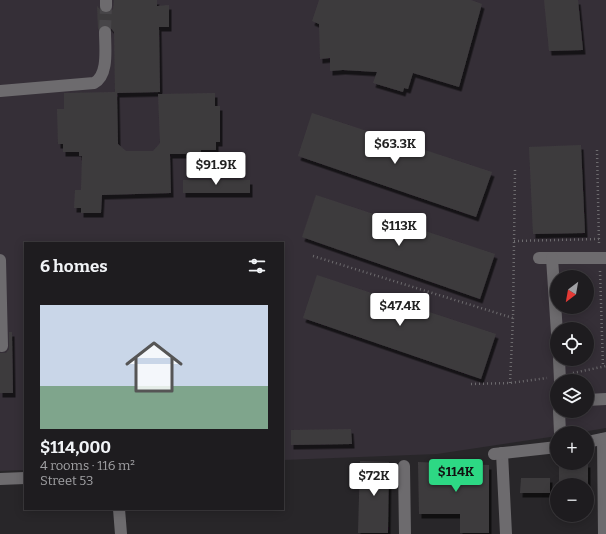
<!DOCTYPE html>
<meta charset="utf-8">
<style>
body{margin:0;font-family:Bitter,serif;background:#2b292c;color:#f1f3f6;height:100vh;display:flex;flex-direction:column;font-size:15px;white-space:nowrap}
*{box-sizing:border-box;margin:0}
p{font-size:13px;color:#a1a1a4}
.icon{flex:none;width:22px;height:22px;fill:none;stroke:currentColor;stroke-width:2;stroke-linecap:round;stroke-linejoin:round}
.map{position:relative;flex:1;overflow:hidden}
.sheet{position:absolute;left:24px;top:242px;width:260px;height:268px;display:flex;flex-direction:column;background:#1e1c1f;border-radius:0px;box-shadow:0 2px 10px #0003,0 0 0 1px #3c3a3d}
.sheet>*{flex:none}
.needle{width:26px;rotate:211deg}
.controls{position:absolute;left:550px;top:270px;display:grid;gap:8px}
.controls a{display:grid;place-items:center;width:44px;height:44px;border-radius:50%;background:#1e1c1f;box-shadow:0 2px 10px #0003,0 0 0 1px #3c3a3d;font-size:20px}
.price{position:absolute;translate:-50% -34px;padding:0 9px;border-radius:4px;background:#fff;color:#222;font-size:13px;line-height:26px;filter:drop-shadow(0 1px 2px #0008)}
.price::after{content:'';position:absolute;left:50%;top:24px;width:12px;height:9px;margin-left:-6px;background:inherit;clip-path:polygon(0 0,100% 0,50% 100%)}
.price.current{background:#2dd884;color:#111}
ul{padding:0;list-style:none}
li{display:grid;align-content:center;gap:8px;height:212px;padding:0 16px}
li+li{border-top:1px solid #3c3a3d}
li span{display:grid;place-items:center;height:124px;border-radius:0px;color:#555}
li>.icon{margin-inline-start:auto}
span .icon{width:72px;height:72px;fill:#fffc;stroke-width:1}
li b{font-size:17px}
h2{display:flex;justify-content:space-between;align-items:center;height:48px;padding:0 16px;font-size:17px}
.map>svg:first-child{display:block}
.built{fill:#352f37;fill-rule:evenodd}
.building{fill:#3e3b3e;filter:url(#shadow)}
.lines{fill:none;stroke-linecap:round;stroke-linejoin:round}
.minor-tunnel{stroke:#474548;stroke-width:12;stroke-dasharray:12 6;stroke-linecap:butt}
.path{stroke:#6d6b6e;stroke-width:2.5;stroke-dasharray:1 3;stroke-linecap:butt}
.minor{stroke:#6d6b6e;stroke-width:12}
</style>
<div class="map">
<svg width="606" height="534" viewBox="0 0 606 534">
<defs>
<filter id="shadow"><feDropShadow dx="2.5" dy="4.5" stdDeviation="0" flood-color="#0009"/></filter>
</defs>
<rect width="100%" height="100%" fill="#282629"/>
<path class="built" d="M0,0H606V428L576,433H557V436L437,454L283,460V243H25V470L0,471ZM557,277H587V307H557ZM557,329H587V359H557ZM557,381H587V411H557Z"/>
<g class="building">
<polygon points="114,0 157,0 157,6 169,5 169,27 159,27 160,92 117,93 118,144 126,151 153,151 160,143 158,94 215,93 215,106 220,106 220,142 216,142 216,150 201,150 201,154 170,154 171,193 102,195 101,213 81,213 81,208 74,208 75,190 81,190 82,156 79,156 79,152 63,152 63,144 58,144 57,109 64,109 64,93 115,92 114,32 109,26 105,25 101,26 98,30 97,6 103,13 109,13 113,9"/>
<polygon points="319,0 471,0 482,4 459,87 413,73 408,89 404,88 403,92 373,83 377,72 343,70 330,71 330,58 320,59 319,24 312,21"/>
<polygon points="544,0 578,0 583,50 549,51"/>
<polygon points="312,113 492,172 476,217 298,156"/>
<polygon points="581,145 585,233 533,234 529,147"/>
<rect x="183" y="180" width="67" height="13"/>
<polygon points="316,195 495,254 480,299 302,237"/>
<polygon points="317,275 496,334 481,379 303,318"/>
<polygon points="9,332 12,332 13,393 0,393 0,353 6,353 9,349"/>
<polygon points="351,429 352,444 291,445 291,430"/>
<polygon points="360,461 389,462 388,533 358,533"/>
<polygon points="418,462 489,465 489,533 460,533 460,514 419,514"/>
<rect x="559" y="463" width="29" height="22"/>
<polygon points="521,478 550,478 550,493 520,493"/>
</g>
<g class="lines">
<polyline class="minor-tunnel" points="105,32 106,6"/>
<g class="path">
<polyline points="597,150 599,244"/>
<polyline points="514,241 599,239"/>
<polyline points="313,256 513,318"/>
<polyline points="600,271 603,367"/>
<polyline points="573,373 606,366"/>
<polyline points="510,383 513,318 515,170"/>
<polyline points="471,384 510,383 547,378"/>
</g>
<g class="minor">
<polyline points="106,0 106,6"/>
<path d="M0,91L94,83C109,75 105,48 105,32"/>
<polyline points="539,258 606,258"/>
<polyline points="552,258 557,333"/>
<polyline points="0,260 2,346"/>
<polyline points="559,359 560,381"/>
<polyline points="587,400 606,399"/>
<polyline points="559,411 560,433"/>
<polyline points="603,439 604,534"/>
<polyline points="587,442 606,438"/>
<polyline points="502,453 506,534"/>
<polyline points="494,454 557,447"/>
<polyline points="404,466 405,534"/>
<polyline points="0,479 25,478"/>
<polyline points="119,509 121,534"/>
</g>
</g>
</svg>
<div class="controls">
<a><svg class="needle" viewBox="-14 -14 28 28"><path d="M0-13l5 13h-10z" fill="#e53935"/><path d="M0 13l5-13h-10z" fill="#a1a1a4"/></svg></a>
<a><svg class="icon" aria-label="locate" viewBox="0 0 24 24"><circle cx="12" cy="12" r="6"/><path d="M12 2v4M12 18v4M2 12h4M18 12h4"/></svg></a>
<a><svg class="icon" aria-label="layers" viewBox="0 0 24 24"><path d="M12 4l9 5-9 5-9-5zM3 14l9 5 9-5"/></svg></a>
<a>+</a>
<a>−</a>
</div>
<b class="price" style="left:395px;top:165px">$63.3K</b>
<b class="price" style="left:216px;top:186px">$91.9K</b>
<b class="price" style="left:399px;top:247px">$113K</b>
<b class="price" style="left:400px;top:327px">$47.4K</b>
<b class="price current" style="left:456px;top:493px">$114K</b>
<b class="price" style="left:374px;top:497px">$72K</b>
<section class="sheet">
<h2>6 homes<svg class="icon" aria-label="filters" viewBox="0 0 24 24"><path d="M4 7h16M4 17h16"/><circle cx="9" cy="7" r="2"/><circle cx="15" cy="17" r="2"/></svg></h2>
<ul>
<li><span style="background:linear-gradient(#c9d6e8 65%,#7fa58c 0)"><svg class="icon" aria-label="home" viewBox="0 0 24 24"><path d="M3 11l9-7 9 7M6 9v11h12V9"/></svg></span><div><b>$114,000</b><p>4 rooms · 116 m²</p><p>Street 53</p></div></li>
</ul>
</section>
</div>
